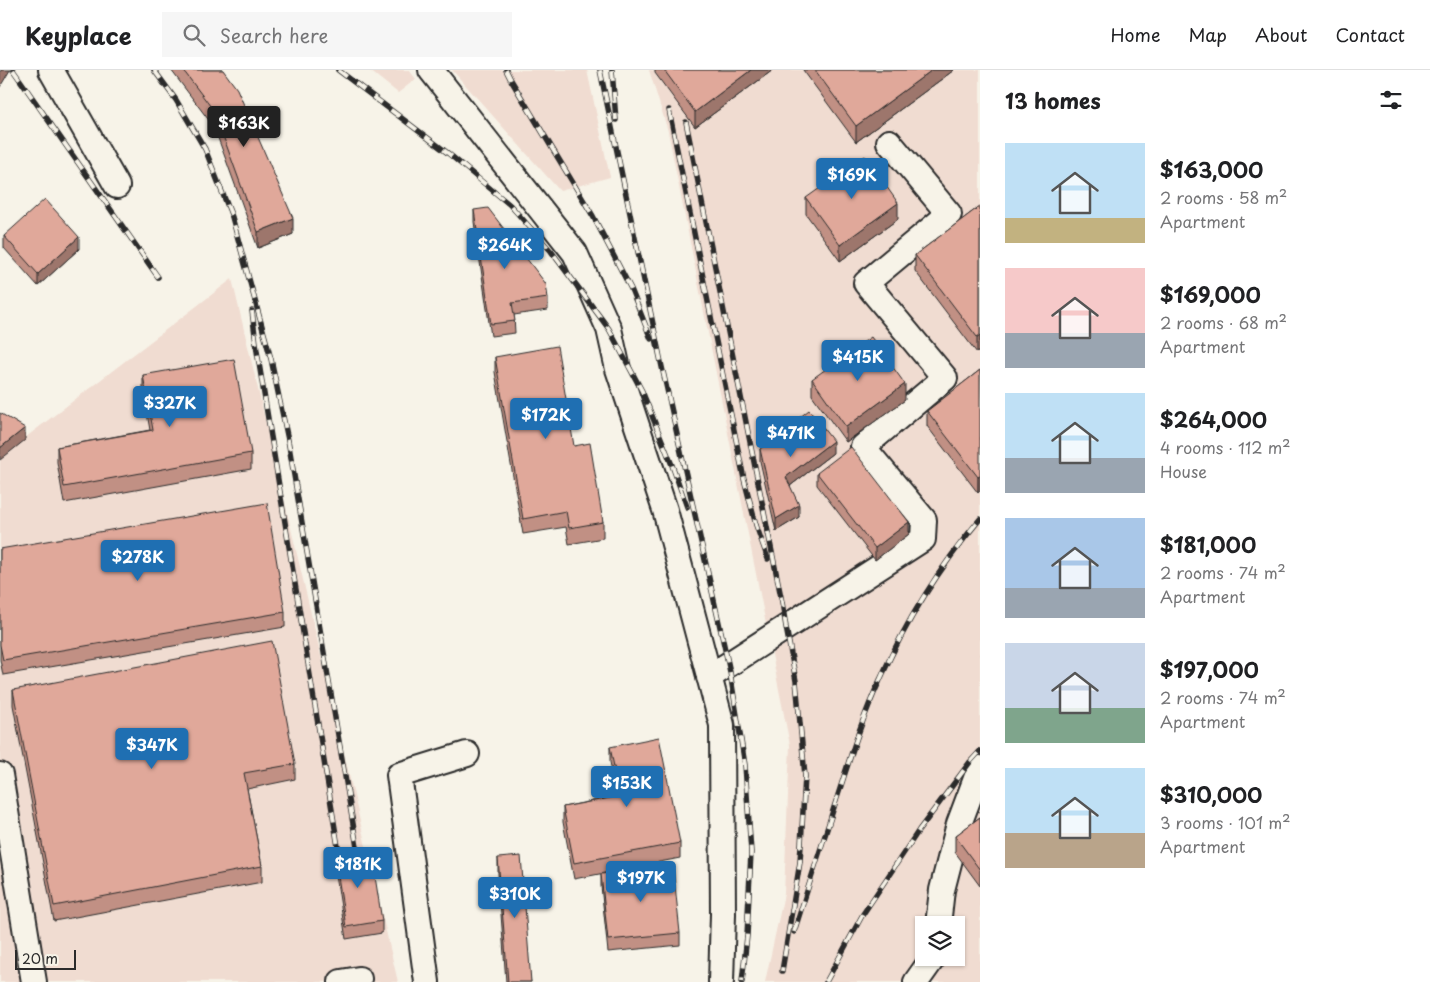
<!DOCTYPE html>
<meta charset="utf-8">
<style>
body{margin:0;font-family:"Playpen Sans",sans-serif;background:#f6f6f6;color:#202124;height:100vh;display:flex;flex-direction:column;font-size:19px;white-space:nowrap}
*{box-sizing:border-box;margin:0}
p{font-size:16px;color:#757577}
.icon{flex:none;width:28px;height:28px;fill:none;stroke:currentColor;stroke-width:2;stroke-linecap:round;stroke-linejoin:round}
.map{position:relative;flex:1;overflow:hidden}
.sheet{display:flex;flex-direction:column;background:#fff;width:450px}
.sheet>*{flex:none}
.fabs{position:absolute;left:915px;top:846px;display:grid;gap:10px}
.fabs a{display:grid;place-items:center;width:50px;height:50px;border-radius:0px;background:#fff;box-shadow:0 1px 4px #0004;font-size:25px}
.scale{position:absolute;left:15px;bottom:12px;width:61px;box-sizing:border-box;padding-left:5px;border:2px solid #2b2b2b;border-top:0;font-size:14px;line-height:18px;white-space:nowrap;color:#2b2b2b;-webkit-text-stroke:4px #f7f3e8;paint-order:stroke}
.price{position:absolute;translate:-50% -42px;padding:0 11px;border-radius:5px;background:#1f6fb2;color:#fff;font-size:16px;line-height:32px;filter:drop-shadow(0 1px 2px #0008)}
.price::after{content:'';position:absolute;left:50%;top:30px;width:15px;height:11px;margin-left:-8px;background:inherit;clip-path:polygon(0 0,100% 0,50% 100%)}
.price.on{background:#222;color:#fff}
ul{padding:0;list-style:none}
li{display:flex;align-items:center;gap:15px;height:125px;padding:0 25px}
li span{display:grid;place-items:center;flex:none;width:140px;height:100px;border-radius:0px;color:#555}
li>.icon{margin-inline-start:auto}
span .icon{width:60px;height:60px;fill:#fffc;stroke-width:1}
li b{font-size:21px}
h2{display:flex;justify-content:space-between;align-items:center;height:60px;padding:0 25px;font-size:21px}
header{display:flex;align-items:center;gap:30px;box-sizing:border-box;height:70px;padding:0 25px;background:#fff;border-bottom:1px solid #e0e0e0}
header strong{font-size:24px}
nav{display:flex;gap:28px;margin-inline-start:auto;font-size:18px}
.search{width:350px;height:45px;background:#f6f6f6;display:flex;align-items:center;gap:12px;box-sizing:border-box;padding:0 18px;border-radius:0px;color:#757577;font-size:19px}
main{display:flex;flex:1;min-height:0}
.map>svg:first-child{display:block}
.built{fill:#f0dcd1;fill-rule:evenodd}
.lines{fill:none;stroke-linecap:round;stroke-linejoin:round}
.minor-casing{stroke:#2b2b2b;stroke-width:28}
.minor{stroke:#f7f3e8;stroke-width:24}
.rail-casing{stroke:#2b2b2b;stroke-width:5.5}
.rail{stroke:#f7f3e8;stroke-width:4;stroke-dasharray:11;stroke-linecap:butt}
.wall{fill:#c19084;stroke:#2b2b2b}
.shaded-wall{fill:#9d766c;stroke:#2b2b2b}
.building{fill:#e0a89a;stroke:#2b2b2b}
</style>
<header>
<strong>Keyplace</strong>
<div class="search"><svg class="icon" aria-label="search" viewBox="0 0 24 24"><circle cx="10" cy="10" r="6"/><path d="M15 15l6 6"/></svg>Search here</div>
<nav><a>Home</a><a>Map</a><a>About</a><a>Contact</a></nav>
</header>
<main>
<div class="map">
<svg width="980" height="912" viewBox="0 0 980 912">
<rect width="100%" height="100%" fill="#f7f3e8"/>
<filter id="ink" filterUnits="userSpaceOnUse"><feTurbulence type="fractalNoise" baseFrequency=".02" numOctaves="2"/><feDisplacementMap in="SourceGraphic" scale="10" xChannelSelector="R" yChannelSelector="G"/><feConvolveMatrix kernelMatrix="1 2 1 2 8 2 1 2 1" color-interpolation-filters="sRGB"/></filter>
<g filter="url(#ink)">
<g class="built">
<polygon points="369,0 409,0 416,9 398,23"/>
<polygon points="452,0 587,0 610,107 560,121"/>
<path d="M649,0H980V912H765L784,824L790,675L668,61ZM924,855H956V888H924Z"/>
<polygon points="232,209 398,912 0,912 0,387"/>
</g>
<g class="lines">
<defs>
<g id="minor">
<polyline points="51,0 117,116"/>
<polyline points="431,0 575,183 609,259 618,299 665,440 722,655 723,844 721,912"/>
<polyline points="709,607 923,469 924,450 863,377 945,308 866,213 949,144 889,72"/>
<polyline points="0,705 34,912"/>
<polyline points="938,855 942,820 959,754 980,698"/>
<polyline points="341,912 359,909"/>
<polyline points="427,912 399,705 467,684"/>
<polyline points="916,912 933,888"/>
</g>
</defs>
<use href="#minor" class="minor-casing"/>
<use href="#minor" class="minor"/>
<defs>
<g id="rail">
<polyline points="13,0 158,207"/>
<polyline points="154,0 176,30 205,79 232,147 271,289 288,370 360,795"/>
<polyline points="338,0 449,84 510,135 551,181 609,259 642,321 672,395 687,437"/>
<polyline points="506,0 511,10 593,146 631,219 651,269"/>
<polyline points="600,0 662,297 730,602 745,695 751,782 747,866 742,912"/>
<polyline points="612,0 616,50"/>
<polyline points="669,40 744,409 756,455 768,489"/>
<polyline points="686,52 782,532 786,557 796,611 805,706 800,792 782,901"/>
<polyline points="252,241 257,281 341,795"/>
<path d="M794,862C808,817 823,772 837,728C850,688 862,648 880,610C906,551 939,498 980,449"/>
<polyline points="826,912 863,844 919,760 970,692 980,681"/>
</g>
</defs>
<use href="#rail" class="rail-casing"/>
<use href="#rail" class="rail"/>
</g>
<g class="wall">
<polygon points="171,0 223,0 293,164 258,178 214,57"/>
<polygon points="655,0 773,0 695,57 655,3"/>
<polygon points="803,0 954,0 856,72"/>
<polygon points="806,128 898,149 840,191 806,144"/>
<polygon points="980,136 980,280 977,283 915,201 915,185"/>
<polygon points="474,140 548,228 548,240 514,245 515,263 491,266 474,152"/>
<polygon points="4,166 79,179 38,216 4,178"/>
<polygon points="495,287 574,376 603,452 603,468 569,474 566,457 523,464 495,302"/>
<polygon points="980,300 978,423 927,356 927,341"/>
<polygon points="143,305 251,383 251,399 64,433 57,392 57,377 150,360 143,321"/>
<polygon points="812,309 905,330 846,372 812,325"/>
<polygon points="760,379 833,383 790,416 799,447 776,461 760,391"/>
<polygon points="817,403 909,464 875,490 817,415"/>
<polygon points="0,479 285,542 285,557 3,605 0,590"/>
<polygon points="13,620 295,694 295,709 247,719 262,796 262,812 54,851 13,635"/>
<polygon points="610,677 680,773 680,788 574,809 563,752 563,737 617,726 610,692"/>
<polygon points="980,747 980,816 955,782 955,766"/>
<polygon points="335,787 382,851 382,863 346,869 335,799"/>
<polygon points="498,788 531,912 506,912 498,804"/>
<polygon points="601,804 680,863 680,875 608,882 601,816"/>
</g>
<g class="shaded-wall">
<polygon points="1,0 10,0 0,17 0,2"/>
<polygon points="751,0 773,0 695,57 695,42"/>
<polygon points="932,0 954,0 856,72 856,56"/>
<polygon points="898,133 898,149 840,191 840,175"/>
<polygon points="293,148 293,164 258,178 258,162"/>
<polygon points="79,167 79,179 38,216 38,204"/>
<polygon points="980,265 980,280 977,283 977,267"/>
<polygon points="905,314 905,330 846,372 846,357"/>
<polygon points="25,358 25,370 0,390 0,378"/>
<polygon points="833,371 833,383 786,419 786,407"/>
<polygon points="980,406 980,421 978,423 978,407"/>
<polygon points="799,435 799,447 776,461 776,449"/>
<polygon points="909,452 909,464 875,490 875,478"/>
</g>
<g class="building">
<polygon points="183,0 223,0 237,19 293,148 258,162 214,41"/>
<polygon points="664,0 751,0 695,42"/>
<polygon points="815,0 932,0 856,56"/>
<polygon points="865,86 898,133 840,175 806,128"/>
<polygon points="45,129 79,167 38,204 4,166"/>
<polygon points="980,136 980,265 977,267 915,185"/>
<polygon points="488,138 546,214 548,228 512,233 515,251 491,254 474,140"/>
<polygon points="871,267 905,314 846,357 812,309"/>
<polygon points="557,276 574,376 590,373 603,452 569,458 566,441 523,449 495,287"/>
<polygon points="234,289 251,383 64,417 57,377 153,360 143,305"/>
<polygon points="980,300 980,406 978,407 927,341"/>
<polygon points="809,340 833,371 786,407 799,435 776,449 760,379"/>
<polygon points="0,343 25,358 0,378"/>
<polygon points="851,377 909,452 875,478 817,403"/>
<polygon points="267,433 285,542 3,590 0,575 0,479"/>
<polygon points="272,571 295,694 244,703 262,796 54,836 13,620"/>
<polygon points="659,667 680,773 574,793 563,737 620,726 610,677"/>
<polygon points="980,747 980,800 955,766"/>
<polygon points="371,781 382,851 346,857 335,787"/>
<polygon points="521,786 531,912 508,912 498,788"/>
<polygon points="673,796 680,863 608,870 601,804"/>
</g>
</g>
</svg>
<div class="fabs">
<a><svg class="icon" aria-label="layers" viewBox="0 0 24 24"><path d="M12 4l9 5-9 5-9-5zM3 14l9 5 9-5"/></svg></a>
</div>
<div class="scale">20 m</div>
<b class="price on" style="left:244px;top:78px">$163K</b>
<b class="price" style="left:852px;top:130px">$169K</b>
<b class="price" style="left:505px;top:200px">$264K</b>
<b class="price" style="left:858px;top:312px">$415K</b>
<b class="price" style="left:170px;top:358px">$327K</b>
<b class="price" style="left:546px;top:370px">$172K</b>
<b class="price" style="left:791px;top:388px">$471K</b>
<b class="price" style="left:138px;top:512px">$278K</b>
<b class="price" style="left:152px;top:700px">$347K</b>
<b class="price" style="left:627px;top:738px">$153K</b>
<b class="price" style="left:358px;top:819px">$181K</b>
<b class="price" style="left:641px;top:833px">$197K</b>
<b class="price" style="left:515px;top:849px">$310K</b>
</div>
<section class="sheet">
<h2>13 homes<svg class="icon" aria-label="filters" viewBox="0 0 24 24"><path d="M4 7h16M4 17h16"/><circle cx="9" cy="7" r="2"/><circle cx="15" cy="17" r="2"/></svg></h2>
<ul>
<li><span style="background:linear-gradient(#bfe0f5 75%,#c2b280 0)"><svg class="icon" aria-label="home" viewBox="0 0 24 24"><path d="M3 11l9-7 9 7M6 9v11h12V9"/></svg></span><div><b>$163,000</b><p>2 rooms · 58 m²</p><p>Apartment</p></div></li>
<li><span style="background:linear-gradient(#f6c9c9 65%,#9aa5b1 0)"><svg class="icon" aria-label="home" viewBox="0 0 24 24"><path d="M3 11l9-7 9 7M6 9v11h12V9"/></svg></span><div><b>$169,000</b><p>2 rooms · 68 m²</p><p>Apartment</p></div></li>
<li><span style="background:linear-gradient(#bfe0f5 65%,#9aa5b1 0)"><svg class="icon" aria-label="home" viewBox="0 0 24 24"><path d="M3 11l9-7 9 7M6 9v11h12V9"/></svg></span><div><b>$264,000</b><p>4 rooms · 112 m²</p><p>House</p></div></li>
<li><span style="background:linear-gradient(#a9c7e8 70%,#9aa5b1 0)"><svg class="icon" aria-label="home" viewBox="0 0 24 24"><path d="M3 11l9-7 9 7M6 9v11h12V9"/></svg></span><div><b>$181,000</b><p>2 rooms · 74 m²</p><p>Apartment</p></div></li>
<li><span style="background:linear-gradient(#c9d6e8 65%,#7fa58c 0)"><svg class="icon" aria-label="home" viewBox="0 0 24 24"><path d="M3 11l9-7 9 7M6 9v11h12V9"/></svg></span><div><b>$197,000</b><p>2 rooms · 74 m²</p><p>Apartment</p></div></li>
<li><span style="background:linear-gradient(#bfe0f5 65%,#b9a48a 0)"><svg class="icon" aria-label="home" viewBox="0 0 24 24"><path d="M3 11l9-7 9 7M6 9v11h12V9"/></svg></span><div><b>$310,000</b><p>3 rooms · 101 m²</p><p>Apartment</p></div></li>
</ul>
</section>
</main>
